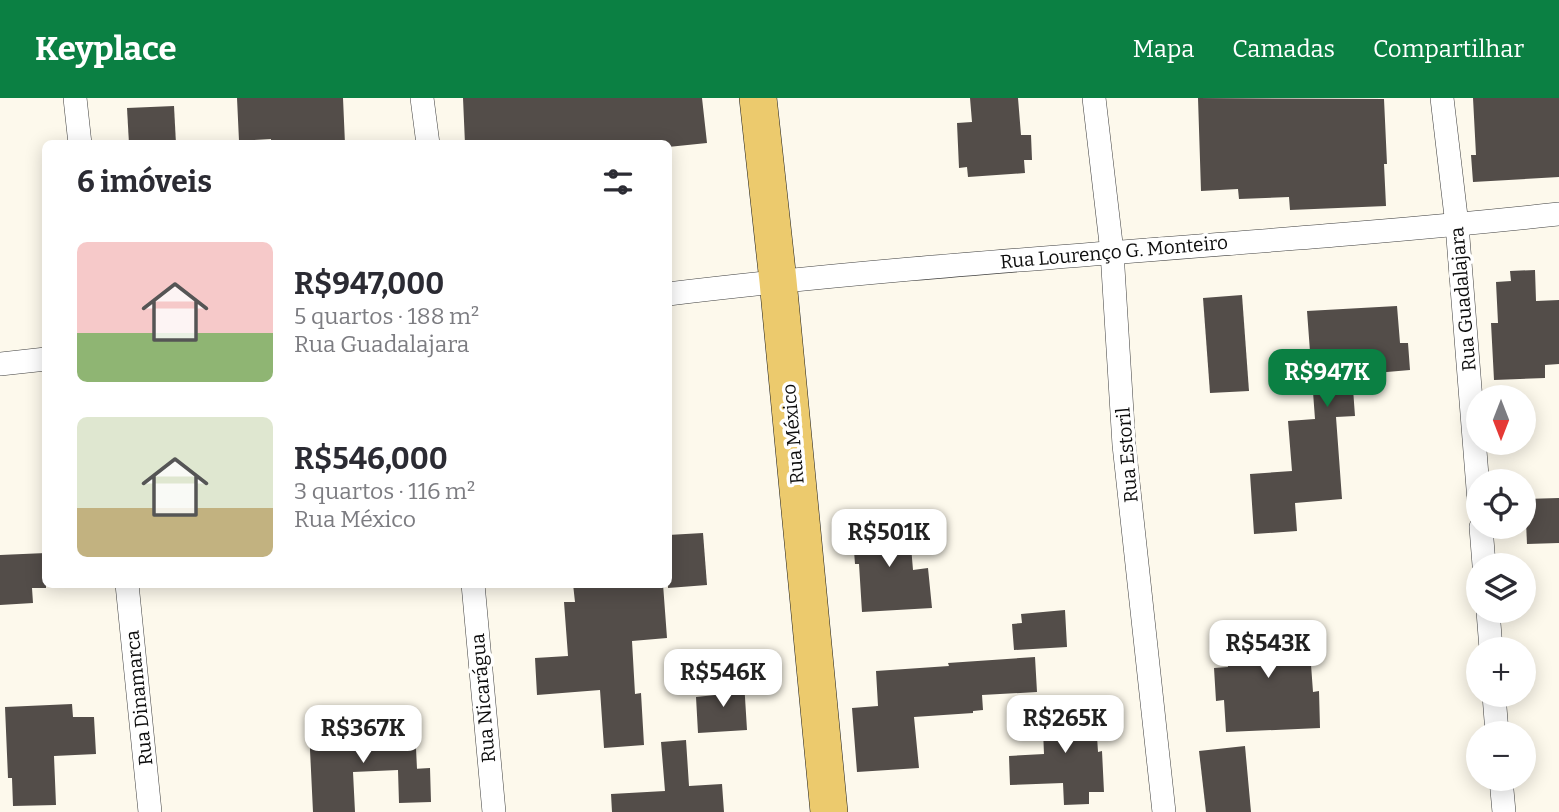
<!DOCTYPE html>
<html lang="pt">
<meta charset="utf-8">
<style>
body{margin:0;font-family:Bitter,serif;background:#f2f2f3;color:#2b2b33;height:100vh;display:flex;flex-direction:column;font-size:26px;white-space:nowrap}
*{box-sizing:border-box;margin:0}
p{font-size:23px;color:#7c7c81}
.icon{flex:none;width:38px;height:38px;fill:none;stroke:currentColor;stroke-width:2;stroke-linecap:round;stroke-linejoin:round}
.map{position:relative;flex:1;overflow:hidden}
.drawer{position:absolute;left:42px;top:42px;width:630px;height:448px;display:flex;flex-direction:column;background:#fff;border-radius:10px;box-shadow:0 4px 18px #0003}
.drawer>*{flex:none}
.needle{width:46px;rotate:180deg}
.tools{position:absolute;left:1466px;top:287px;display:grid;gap:14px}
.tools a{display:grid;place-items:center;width:70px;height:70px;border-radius:50%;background:#fff;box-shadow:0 4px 18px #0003;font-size:35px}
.price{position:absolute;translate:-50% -60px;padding:0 16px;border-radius:14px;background:#fff;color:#222;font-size:23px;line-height:46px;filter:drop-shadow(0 2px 4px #0008)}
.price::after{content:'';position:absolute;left:50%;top:42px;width:21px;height:16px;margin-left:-10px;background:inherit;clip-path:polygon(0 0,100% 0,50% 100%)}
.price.active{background:#0b8043;color:#fff}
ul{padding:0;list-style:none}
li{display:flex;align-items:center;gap:21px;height:175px;padding:0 35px}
li span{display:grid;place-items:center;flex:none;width:196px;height:140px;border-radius:10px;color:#555}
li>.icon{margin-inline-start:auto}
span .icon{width:84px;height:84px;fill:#fffc;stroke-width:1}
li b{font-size:30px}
h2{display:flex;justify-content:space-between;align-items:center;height:84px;padding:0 35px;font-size:30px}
header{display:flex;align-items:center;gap:42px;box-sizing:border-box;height:98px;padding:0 35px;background:#0b8043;color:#fff}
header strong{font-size:33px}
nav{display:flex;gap:38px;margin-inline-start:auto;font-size:24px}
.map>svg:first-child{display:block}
.building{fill:#534d49}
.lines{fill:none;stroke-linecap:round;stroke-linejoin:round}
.street-casing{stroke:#3f3f3f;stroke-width:24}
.primary-casing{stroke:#1d1d1d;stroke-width:38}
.street{stroke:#fff;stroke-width:23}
.primary{stroke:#ecca6d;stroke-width:37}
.labels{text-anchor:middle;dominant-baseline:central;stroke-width:7;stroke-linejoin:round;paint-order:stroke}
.street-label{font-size:19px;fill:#0c0c0c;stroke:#fff}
</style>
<header>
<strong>Keyplace</strong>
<nav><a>Mapa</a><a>Camadas</a><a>Compartilhar</a></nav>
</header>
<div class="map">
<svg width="1559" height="714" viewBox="0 0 1559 714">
<rect width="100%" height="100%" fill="#fdf9ec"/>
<g class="building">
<polygon points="237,0 343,0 345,46 271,46 271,41 239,43"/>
<polygon points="463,0 702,0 707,45 668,49 668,46 465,46"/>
<polygon points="970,0 1018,0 1021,37 1031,37 1032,62 1024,62 1025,75 968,79 967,69 959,70 957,25 972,24"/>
<polygon points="1198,0 1384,1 1387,66 1384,66 1386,108 1290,112 1289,99 1239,101 1238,91 1201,93"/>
<polygon points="1473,0 1559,0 1559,79 1473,84 1471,57 1476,57"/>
<polygon points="174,8 176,46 129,46 127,10"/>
<polygon points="1535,172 1536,203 1559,202 1559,266 1545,267 1545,280 1494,282 1491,225 1498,225 1496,184 1511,183 1510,173"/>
<polygon points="1242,197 1249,293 1210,295 1203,200"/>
<polygon points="1397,208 1400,245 1408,245 1410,272 1352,277 1355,318 1336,319 1342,401 1295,405 1297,433 1254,436 1250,376 1292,373 1288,323 1315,321 1307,213"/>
<polygon points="1559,400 1559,445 1527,446 1525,401"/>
<polygon points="903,423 904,436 910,436 913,472 928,470 932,510 862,514 859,466 855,466 852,426"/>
<polygon points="703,435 707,487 668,490 668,437"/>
<polygon points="46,455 46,490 32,490 33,505 0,507 0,457"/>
<polygon points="573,486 663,486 667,540 632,543 635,596 641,595 644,647 604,650 600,592 537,597 535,560 568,558 564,504 575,504"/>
<polygon points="1065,512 1067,549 1014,552 1012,526 1022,525 1021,516"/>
<polygon points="1308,525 1313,594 1319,593 1320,630 1226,634 1224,602 1216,603 1214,570 1228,569 1225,531"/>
<polygon points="1035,559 1037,594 982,597 983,612 973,613 973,615 914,619 919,670 857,674 852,610 878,608 876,573 949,568 948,565"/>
<polygon points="744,583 747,632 698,635 696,599 715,597 714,585"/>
<polygon points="72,606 73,619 94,619 96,656 54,658 56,707 13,708 12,680 8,680 5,609"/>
<polygon points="1095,607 1098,654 1102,653 1104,694 1089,694 1089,706 1064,707 1063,685 1010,687 1009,658 1044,656 1042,609"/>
<polygon points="415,629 417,671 413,671 430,670 431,704 399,705 398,672 353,674 355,714 313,714 309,631 345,630 345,633"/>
<polygon points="686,642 689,688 722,686 724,714 612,714 611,696 665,693 661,644"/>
<polygon points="1245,648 1251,714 1206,714 1199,653"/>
</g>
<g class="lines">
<defs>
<g id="street">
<polyline points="75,0 80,46"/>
<polyline points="422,0 428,46"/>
<polyline points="1094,0 1112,154 1124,347 1164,714"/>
<polyline points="1442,0 1457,127 1479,403"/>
<path d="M668,196C965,160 1263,148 1559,116"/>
<polyline points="0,266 46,261"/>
<polyline points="1481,429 1484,467"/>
<polyline points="127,486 150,714"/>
<polyline points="473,486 494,714"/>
<polyline points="1488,513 1491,551"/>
<polyline points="1494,597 1497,635"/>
<polyline points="1501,681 1504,714"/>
</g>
<polyline id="primary" points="758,0 778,183 829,714"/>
</defs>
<use href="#street" class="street-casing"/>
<use href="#primary" class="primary-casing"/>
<use href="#street" class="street"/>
<use href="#primary" class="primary"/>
</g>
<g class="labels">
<g class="street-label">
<text transform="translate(1114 154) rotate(-5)">Rua Lourenço G. Monteiro</text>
<text transform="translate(1463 201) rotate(-95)">Rua Guadalajara</text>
<text transform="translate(793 336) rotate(-95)">Rua México</text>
<text transform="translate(1127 357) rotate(-95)">Rua Estoril</text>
<text transform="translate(139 600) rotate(-96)">Rua Dinamarca</text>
<text transform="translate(483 600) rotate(-95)">Rua Nicarágua</text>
</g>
</g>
</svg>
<div class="tools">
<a><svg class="needle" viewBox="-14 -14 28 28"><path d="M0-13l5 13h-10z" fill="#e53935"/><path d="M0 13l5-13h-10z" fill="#7c7c81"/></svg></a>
<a><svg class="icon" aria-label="locate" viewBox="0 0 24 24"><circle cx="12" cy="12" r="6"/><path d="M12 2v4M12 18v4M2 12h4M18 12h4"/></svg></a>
<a><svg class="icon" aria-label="layers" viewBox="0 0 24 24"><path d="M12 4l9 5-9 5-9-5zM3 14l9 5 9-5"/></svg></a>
<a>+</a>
<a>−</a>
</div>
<b class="price active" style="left:1327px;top:311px">R$947K</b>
<b class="price" style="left:889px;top:471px">R$501K</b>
<b class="price" style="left:1268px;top:582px">R$543K</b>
<b class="price" style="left:723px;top:611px">R$546K</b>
<b class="price" style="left:1065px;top:657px">R$265K</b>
<b class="price" style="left:363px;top:667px">R$367K</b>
<section class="drawer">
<h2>6 imóveis<svg class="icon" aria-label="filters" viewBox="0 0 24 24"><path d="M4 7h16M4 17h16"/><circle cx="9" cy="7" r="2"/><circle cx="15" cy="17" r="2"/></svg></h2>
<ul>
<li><span style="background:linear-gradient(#f6c9c9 65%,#8fb573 0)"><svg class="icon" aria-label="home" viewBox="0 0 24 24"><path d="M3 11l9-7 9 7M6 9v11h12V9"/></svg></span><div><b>R$947,000</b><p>5 quartos · 188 m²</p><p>Rua Guadalajara</p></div></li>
<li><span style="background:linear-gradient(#dfe7d0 65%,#c2b280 0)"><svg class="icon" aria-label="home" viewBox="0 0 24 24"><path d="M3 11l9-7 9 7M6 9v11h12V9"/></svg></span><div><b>R$546,000</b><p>3 quartos · 116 m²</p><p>Rua México</p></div></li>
</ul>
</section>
</div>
